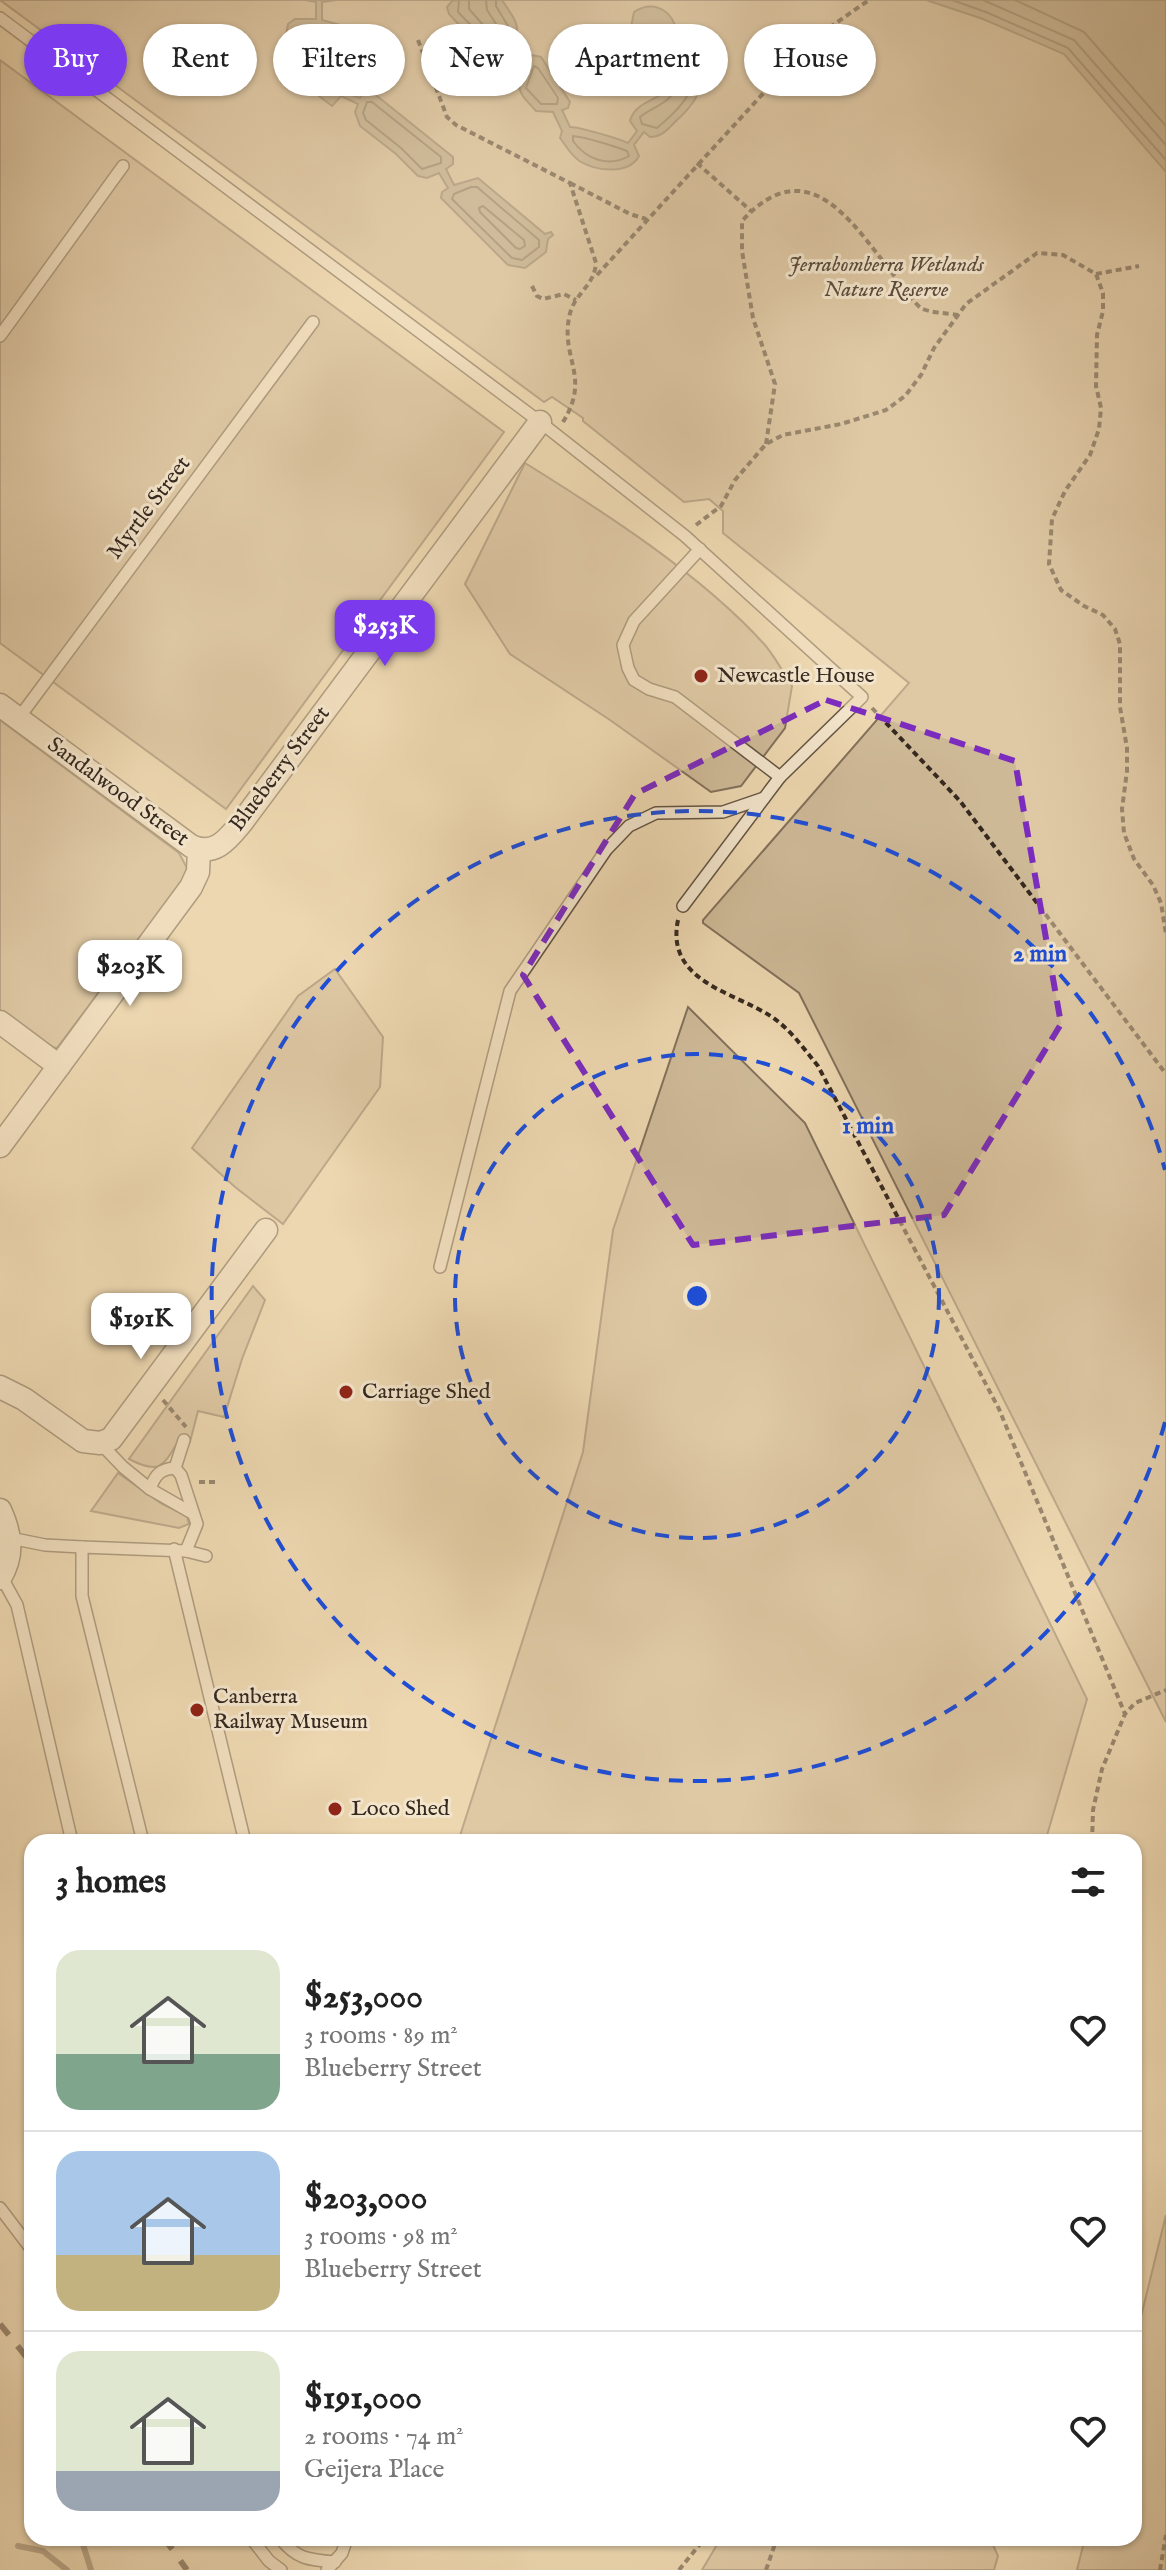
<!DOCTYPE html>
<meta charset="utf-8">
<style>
body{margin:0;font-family:"IM FELL English",serif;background:#f6f6f6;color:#222;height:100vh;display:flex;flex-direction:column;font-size:30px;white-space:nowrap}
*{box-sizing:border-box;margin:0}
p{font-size:26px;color:#767676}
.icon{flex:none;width:44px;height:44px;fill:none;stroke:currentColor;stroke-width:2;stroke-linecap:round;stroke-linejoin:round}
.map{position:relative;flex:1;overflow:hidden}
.side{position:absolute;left:24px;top:1834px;width:1118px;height:712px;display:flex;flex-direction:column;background:#fff;border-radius:24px;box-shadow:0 2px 6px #0004}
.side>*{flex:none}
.top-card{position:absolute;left:24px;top:24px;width:1118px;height:72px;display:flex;gap:16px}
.price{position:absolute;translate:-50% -68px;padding:0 18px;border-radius:16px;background:#fff;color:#222;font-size:26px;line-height:52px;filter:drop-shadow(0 2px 4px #0008)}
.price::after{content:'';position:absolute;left:50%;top:48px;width:24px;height:18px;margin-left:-12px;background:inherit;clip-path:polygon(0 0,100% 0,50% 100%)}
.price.selected{background:#7c3aed;color:#fff}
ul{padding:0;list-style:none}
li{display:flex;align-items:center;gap:24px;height:200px;padding:0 32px}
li+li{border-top:2px solid #e0e0e0}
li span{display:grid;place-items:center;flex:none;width:224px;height:160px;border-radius:24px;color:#555}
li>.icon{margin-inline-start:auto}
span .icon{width:96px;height:96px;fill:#fffc;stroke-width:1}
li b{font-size:34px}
h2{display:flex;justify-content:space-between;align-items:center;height:96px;padding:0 32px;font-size:34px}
.tag{padding:0 28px;border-radius:36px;background:#fff;box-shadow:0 2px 6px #0004;font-size:28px;line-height:72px}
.tag.selected{background:#7c3aed;color:#fff}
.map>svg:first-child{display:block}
.green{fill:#ceb997;stroke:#82705b;stroke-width:2}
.water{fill:#ae9c7f;stroke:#7e6e59;stroke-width:2}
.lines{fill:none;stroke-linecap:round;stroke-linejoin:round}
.shore{stroke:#72624f;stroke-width:2}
.stream{stroke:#7e6e59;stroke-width:6}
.lane-casing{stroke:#635443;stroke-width:14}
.street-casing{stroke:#635443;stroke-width:25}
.path{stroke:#35281f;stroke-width:4;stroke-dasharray:6 4;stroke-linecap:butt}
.lane{stroke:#f3e5cc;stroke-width:11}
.street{stroke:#f3e5cc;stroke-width:22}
.rail{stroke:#35281f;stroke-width:6;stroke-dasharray:14 14;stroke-linecap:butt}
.marked{fill:none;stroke:#7b2cbf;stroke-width:6;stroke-dasharray:16 10;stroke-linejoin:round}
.ring{fill:none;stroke:#1d4ed8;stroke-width:4;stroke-dasharray:14 10}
.poi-dot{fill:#8f2418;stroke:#f3e5cc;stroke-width:3}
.labels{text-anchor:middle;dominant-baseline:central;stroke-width:6;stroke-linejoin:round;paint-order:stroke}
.park-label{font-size:22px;font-style:italic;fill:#5b4c3d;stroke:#f3e5cc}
.street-label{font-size:22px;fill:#35281f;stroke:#f3e5cc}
.poi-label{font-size:22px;fill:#35281f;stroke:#f3e5cc;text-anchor:start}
.centre{fill:#1d4ed8;stroke:#f3e5cc;stroke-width:4}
.ring-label{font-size:24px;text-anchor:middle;font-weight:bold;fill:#1d4ed8;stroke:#f3e5cc;stroke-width:6;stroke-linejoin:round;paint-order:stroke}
</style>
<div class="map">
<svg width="1166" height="2570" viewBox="0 0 1166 2570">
<rect width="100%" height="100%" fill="#edd7b0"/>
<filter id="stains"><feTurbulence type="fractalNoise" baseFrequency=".0025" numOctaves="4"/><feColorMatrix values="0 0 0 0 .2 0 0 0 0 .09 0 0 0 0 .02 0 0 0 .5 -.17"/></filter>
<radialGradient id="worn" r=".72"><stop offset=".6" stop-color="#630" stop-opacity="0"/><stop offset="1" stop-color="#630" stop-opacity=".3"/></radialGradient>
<g class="green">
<polygon points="0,0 1166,0 1166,1722 799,993 703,923 703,920 909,683 723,533 723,511 709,499 684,502 583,421 583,418 552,397 544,402"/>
<polygon points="0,60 504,432 226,809 0,643"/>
<path d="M525,463C604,512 702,575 765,645C775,657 783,672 792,686L785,728L741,786L711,792L610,720L510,654L465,584Z"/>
<polygon points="0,720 179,853 187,868 181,883 57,1048 46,1046 0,1011"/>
<polygon points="335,969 383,1037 380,1087 283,1224 235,1187 192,1148 298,996"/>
<polygon points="688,1007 805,1123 1087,1699 1045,1842 458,1842 583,1452 613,1230"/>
<path d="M253,1286L265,1300L242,1359L224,1417L198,1411L190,1442L180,1438C164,1465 161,1476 129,1459Z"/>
<polygon points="118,1473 162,1504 187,1516 189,1524 179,1528 91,1511"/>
<polygon points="1166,2215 1166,2570 1077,2570 1085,2538 1134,2538 1134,2345"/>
<polygon points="721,2538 990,2538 998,2556 994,2570 702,2570"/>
</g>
<g class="water">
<polygon points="305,0 337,0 322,2 322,20 344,26 344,42 336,65 344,84 344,92 360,98 364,91 372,92 453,157 453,164 446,169 454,185 478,178 545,234 551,232 553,235 548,239 546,252 525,268 508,265 441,198 442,192 448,188 439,173 427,178 418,176 396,154 360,126 355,112 358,104 341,96 332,106 289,73 282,57 288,24 295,19 316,19 316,2"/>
<path d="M460,0H502C519,26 521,24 511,54L526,61L532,55L541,57L570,102L568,108L562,110L570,127C576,126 620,139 628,143L637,131L630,121C636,99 662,102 668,85C672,76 669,61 672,51L660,42L648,52L630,32L634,12C650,1 668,7 675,25L666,35L678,46L689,44C710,77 703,97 676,121C668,129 662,137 650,137L644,132L634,145L639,156C629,175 597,171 581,162C572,157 566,146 560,138L562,131L553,112L536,111C519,92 515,92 524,67L509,59L504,67H498L449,14L447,7L452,1Z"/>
<polygon points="926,0 1166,0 1166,172 1064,54 983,19"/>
</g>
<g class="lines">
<g class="shore">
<polyline points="459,0 458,12 500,55 504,52 511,31 496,6 496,0"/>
<polyline points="469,0 469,9 493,36 497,36 500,30 487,10 486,0"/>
<polyline points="952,0 986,12 1068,48 1166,160"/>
<polyline points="983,0 1074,40 1166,145"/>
<polyline points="1015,0 1084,32 1166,126"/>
<path d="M297,27H318L336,32C337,58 321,53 336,86L333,93H329C303,73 280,64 297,27Z"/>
<path d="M305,37H318L324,41L315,68C300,63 299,50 305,37Z"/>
<path d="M681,54H686C707,85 679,109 657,128L642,124L640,117C652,107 671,103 676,87C680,76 675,65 681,54Z"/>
<polygon points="534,66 538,68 558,98 557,104 541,104 526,88"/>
<polygon points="367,102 372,102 441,157 441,163 422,169 401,148 366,120 363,113"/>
<path d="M573,136C585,137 614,146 627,151L629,156C608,168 586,159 573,141Z"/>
<polygon points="471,187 477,187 539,240 539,247 522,260 512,258 452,199 454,194"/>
<polygon points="483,206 524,240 525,246 520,249 516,248 480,212 479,208"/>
</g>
<g class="stream">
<polyline points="81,2538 91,2570"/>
<polyline points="18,2546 43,2551 67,2570"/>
</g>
<defs>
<g id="lane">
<polyline points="0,18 540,422 685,536 862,697 780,777 683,906"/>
<polyline points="0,336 123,166"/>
<polyline points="700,549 634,621 623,645 628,668 634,680 649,689 675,697 780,777"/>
<polyline points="18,719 313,322"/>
<polyline points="440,1267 510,991 606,850 629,826 656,813 723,812 764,798"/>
<polyline points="100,1443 123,1467 150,1489"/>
<path d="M175,1468C160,1469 155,1475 150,1489L192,1513"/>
<polyline points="10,1538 45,1545 82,1547"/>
<polyline points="174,1549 245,1842"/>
<polyline points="186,1551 206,1556"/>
<polyline points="1,1576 17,1605 72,1842"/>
<polyline points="143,1842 82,1596 82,1547 186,1551 197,1524 181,1475 175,1468 184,1440"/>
<polyline points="0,2208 32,2250"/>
<polyline points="251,2538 269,2561 281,2570"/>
<path d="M280,2538C296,2559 309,2560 335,2562"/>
<polyline points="327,2570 342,2553 347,2538"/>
</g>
<g id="street">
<path d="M0,705L191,846C215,857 228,839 242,822L540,422"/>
<polyline points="0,1022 59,1066"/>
<polyline points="0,1146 191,887 198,872 199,849"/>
<polyline points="0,1387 24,1399 83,1441 100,1443 111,1439 266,1230"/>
<path d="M0,1510C11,1534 14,1555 0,1578"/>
</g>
</defs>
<use href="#lane" class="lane-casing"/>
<use href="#street" class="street-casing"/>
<g class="path">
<path d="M418,40L447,117L456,125L570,183L596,263C594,288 573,293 569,318C561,359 591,377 563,422"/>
<polyline points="697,163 751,211"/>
<polyline points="570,183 630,214 646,219"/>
<polyline points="1096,274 1139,266"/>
<polyline points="597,275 813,39 869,0"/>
<polyline points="532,286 537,296 543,299 564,294 576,300"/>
<path d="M766,444L775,384L753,318L742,251V221C812,144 858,233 901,284C907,291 914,303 921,308C930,313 947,313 958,315"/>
<polyline points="696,525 721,506 735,480 766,444 783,435 841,424 886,410 905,396 921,375 934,348 966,304 1037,253 1063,255 1096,274 1103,293 1103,311 1097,335 1096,386 1101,408 1099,429 1090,455 1065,491 1052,519 1049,564 1061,590 1084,606 1103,615 1115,629 1120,644 1120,707 1127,748 1127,771 1122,809 1124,833 1134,859 1153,885 1161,903 1166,934"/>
<polyline points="872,708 960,801 1166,1074"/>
<path d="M678,920C665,982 735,992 772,1017C791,1030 804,1049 818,1066L999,1409L1125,1714"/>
<polyline points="163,1400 186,1427"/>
<polyline points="199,1482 216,1482"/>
<polyline points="1092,1842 1093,1810 1102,1769 1125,1714 1135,1703 1166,1690"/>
<polyline points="679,2570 705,2538"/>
<polyline points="766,2570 777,2538"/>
<polyline points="1160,2570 1166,2535"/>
</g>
<use href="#lane" class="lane"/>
<use href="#street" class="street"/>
<g class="rail">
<polyline points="0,2324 32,2364"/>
<polyline points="164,2538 187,2570"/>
</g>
</g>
<path d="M0 0H1166V2570H0ZM826,700L1015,761L1061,1024L944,1215L693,1245L523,975L635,794Z" fill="#edd7b0" fill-opacity=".55" fill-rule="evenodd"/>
<path class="marked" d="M826,700L1015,761L1061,1024L944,1215L693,1245L523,975L635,794Z"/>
<g class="ring">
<circle cx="697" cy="1296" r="242"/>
<path d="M1165 1422A485 485 0 1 1 1165 1170"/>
</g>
<g class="poi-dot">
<circle cx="701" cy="676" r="8"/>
<circle cx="346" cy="1392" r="8"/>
<circle cx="197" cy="1710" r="8"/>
<circle cx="335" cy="1809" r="8"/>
</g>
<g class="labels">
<g class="park-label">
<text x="886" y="265">Jerrabomberra Wetlands<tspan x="886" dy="25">Nature Reserve</tspan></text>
</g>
<g class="street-label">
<text transform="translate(149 508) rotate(-53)">Myrtle Street</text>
<text transform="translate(280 769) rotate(-53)">Blueberry Street</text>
<text transform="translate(118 792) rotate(36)">Sandalwood Street</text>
</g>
<g class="poi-label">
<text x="717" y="676">Newcastle House</text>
<text x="362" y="1392">Carriage Shed</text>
<text x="213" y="1697">Canberra<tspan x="213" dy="25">Railway Museum</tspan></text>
<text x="351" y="1809">Loco Shed</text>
</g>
</g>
<circle cx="697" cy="1296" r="12" class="centre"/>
<g class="ring-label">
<text x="1040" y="961">2 min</text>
<text x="868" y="1133">1 min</text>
</g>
<rect width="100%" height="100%" filter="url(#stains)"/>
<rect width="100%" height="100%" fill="url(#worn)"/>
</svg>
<b class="price selected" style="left:385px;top:668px">$253K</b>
<b class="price" style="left:130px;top:1008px">$203K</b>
<b class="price" style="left:141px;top:1361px">$191K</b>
<div class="top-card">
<a class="tag selected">Buy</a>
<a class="tag">Rent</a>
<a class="tag">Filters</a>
<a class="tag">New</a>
<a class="tag">Apartment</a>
<a class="tag">House</a>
</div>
<section class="side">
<h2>3 homes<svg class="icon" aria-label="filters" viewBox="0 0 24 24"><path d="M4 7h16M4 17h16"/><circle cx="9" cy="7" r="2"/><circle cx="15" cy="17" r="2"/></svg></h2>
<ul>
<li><span style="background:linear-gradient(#dfe7d0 65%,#7fa58c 0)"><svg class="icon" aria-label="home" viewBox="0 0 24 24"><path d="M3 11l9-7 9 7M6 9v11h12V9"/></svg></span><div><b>$253,000</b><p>3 rooms · 89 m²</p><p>Blueberry Street</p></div><svg class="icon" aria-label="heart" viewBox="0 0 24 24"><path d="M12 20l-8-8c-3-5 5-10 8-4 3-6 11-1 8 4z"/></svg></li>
<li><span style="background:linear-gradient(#a9c7e8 65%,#c2b280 0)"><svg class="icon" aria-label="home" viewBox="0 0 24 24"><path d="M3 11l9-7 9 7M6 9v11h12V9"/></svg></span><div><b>$203,000</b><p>3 rooms · 98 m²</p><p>Blueberry Street</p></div><svg class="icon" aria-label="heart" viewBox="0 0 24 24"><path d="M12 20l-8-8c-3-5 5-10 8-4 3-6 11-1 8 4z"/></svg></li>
<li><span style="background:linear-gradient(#dfe7d0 75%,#9aa5b1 0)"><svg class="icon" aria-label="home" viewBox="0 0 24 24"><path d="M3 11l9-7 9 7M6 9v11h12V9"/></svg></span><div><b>$191,000</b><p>2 rooms · 74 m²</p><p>Geijera Place</p></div><svg class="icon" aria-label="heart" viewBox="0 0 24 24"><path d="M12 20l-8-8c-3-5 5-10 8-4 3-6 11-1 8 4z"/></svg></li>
</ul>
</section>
</div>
